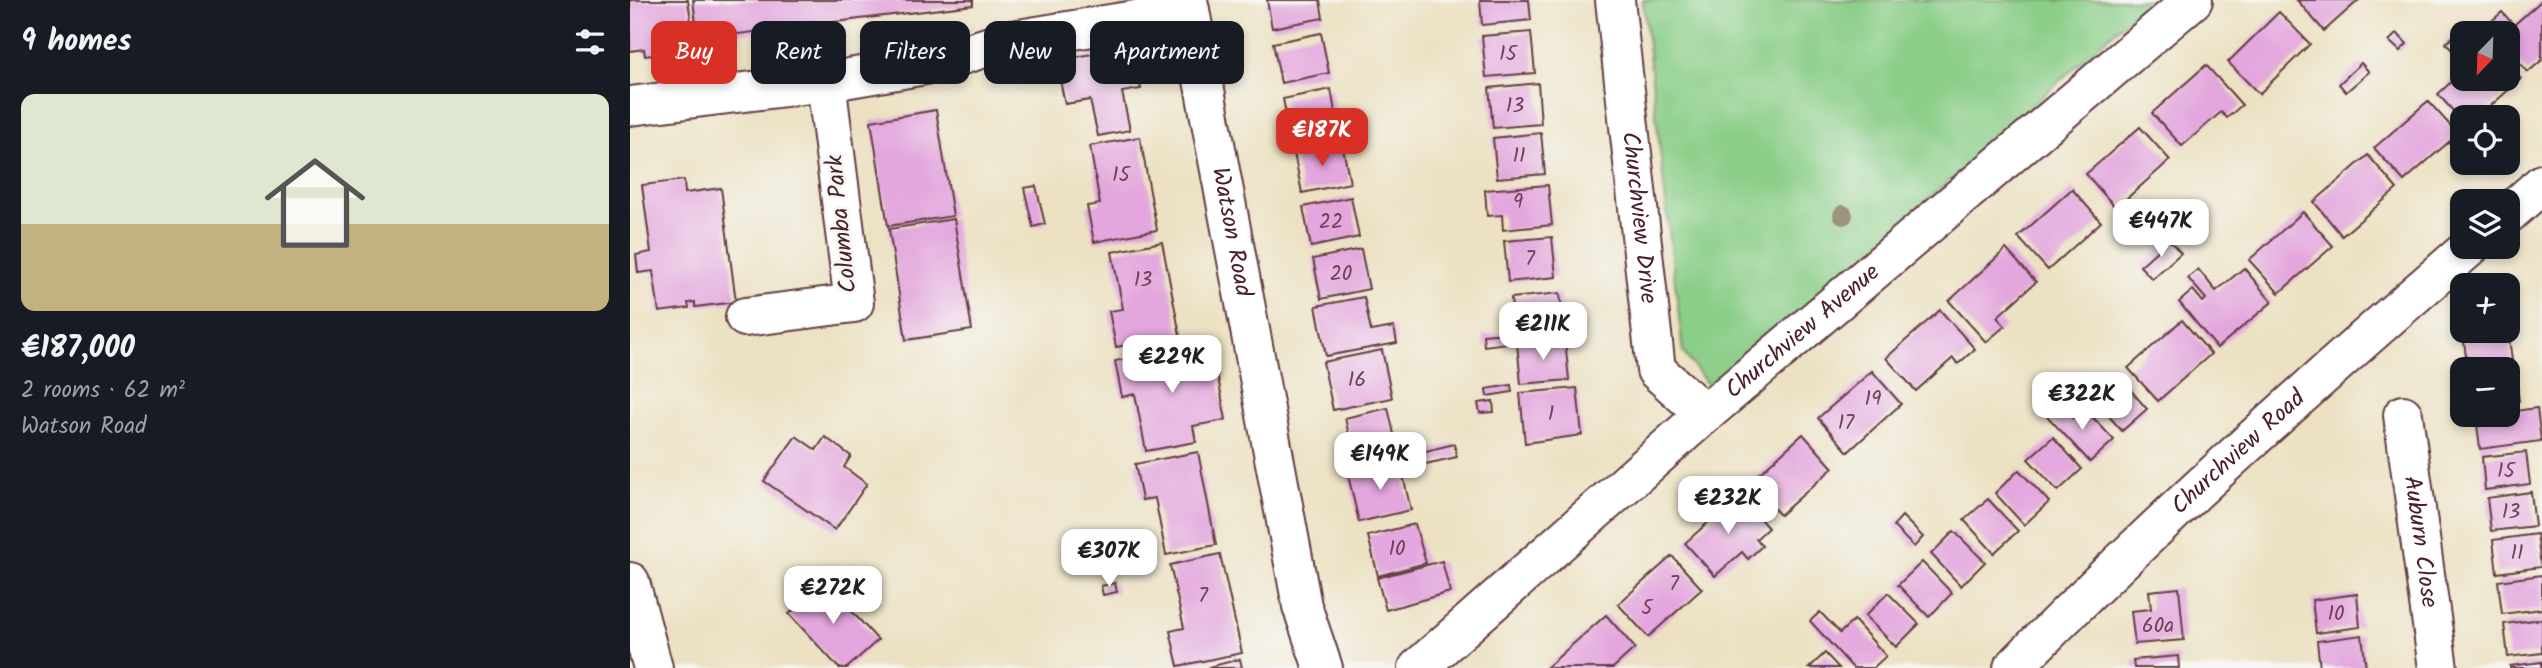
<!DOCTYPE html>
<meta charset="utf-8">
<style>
body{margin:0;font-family:Kalam,sans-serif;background:#242831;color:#f1f3f6;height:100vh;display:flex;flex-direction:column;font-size:26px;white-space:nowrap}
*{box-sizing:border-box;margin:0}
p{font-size:23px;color:#9ea1a6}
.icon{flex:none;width:38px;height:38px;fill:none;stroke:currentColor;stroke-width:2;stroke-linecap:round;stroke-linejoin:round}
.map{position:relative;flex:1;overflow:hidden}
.drawer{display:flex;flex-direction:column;background:#171b24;width:630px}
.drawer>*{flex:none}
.banner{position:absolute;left:21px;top:21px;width:665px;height:63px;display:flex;gap:14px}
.needle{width:46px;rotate:203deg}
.controls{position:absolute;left:1820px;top:21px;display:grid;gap:14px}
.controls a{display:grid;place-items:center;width:70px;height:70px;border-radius:14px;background:#171b24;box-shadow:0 4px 10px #0003;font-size:35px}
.price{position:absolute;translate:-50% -60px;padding:0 16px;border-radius:14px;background:#fff;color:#222;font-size:23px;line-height:46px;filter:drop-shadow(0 2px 4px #0008)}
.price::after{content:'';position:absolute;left:50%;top:42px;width:21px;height:16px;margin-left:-10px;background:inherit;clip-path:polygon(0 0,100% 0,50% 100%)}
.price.selected{background:#d93025;color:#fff}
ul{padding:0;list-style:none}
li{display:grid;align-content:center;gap:14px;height:371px;padding:0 21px}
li+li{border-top:2px solid #363941}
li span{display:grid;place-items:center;height:217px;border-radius:14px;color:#555}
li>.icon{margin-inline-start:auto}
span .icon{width:126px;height:126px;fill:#fffc;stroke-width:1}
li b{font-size:30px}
h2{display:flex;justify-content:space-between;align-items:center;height:84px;padding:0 21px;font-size:30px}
.tag{padding:0 24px;border-radius:14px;background:#171b24;box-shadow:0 4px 10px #0003;font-size:24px;line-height:63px}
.tag.selected{background:#d93025;color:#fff}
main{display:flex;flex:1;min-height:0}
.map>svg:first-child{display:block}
.green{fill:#8ace88;stroke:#6a765a;stroke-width:2}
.building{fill:#e3a6dd}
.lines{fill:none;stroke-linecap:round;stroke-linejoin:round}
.minor-casing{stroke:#623c42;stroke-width:42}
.major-casing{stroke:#623c42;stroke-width:42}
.minor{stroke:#fff;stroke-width:38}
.major{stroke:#fff;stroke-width:38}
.tree{fill:#9d937f}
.labels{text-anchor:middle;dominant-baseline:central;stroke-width:6;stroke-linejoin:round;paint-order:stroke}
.number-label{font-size:21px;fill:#704158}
.street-label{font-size:24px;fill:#4a1f2b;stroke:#f6f6f2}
</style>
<main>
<section class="drawer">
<h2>9 homes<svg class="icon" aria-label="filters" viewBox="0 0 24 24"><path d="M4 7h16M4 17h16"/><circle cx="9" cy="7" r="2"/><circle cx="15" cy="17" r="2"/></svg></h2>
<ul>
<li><span style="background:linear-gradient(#dfe7d0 60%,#c2b280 0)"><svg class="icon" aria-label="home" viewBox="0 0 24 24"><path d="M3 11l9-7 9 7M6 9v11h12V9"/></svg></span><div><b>€187,000</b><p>2 rooms · 62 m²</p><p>Watson Road</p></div></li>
</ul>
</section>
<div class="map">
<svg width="1912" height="668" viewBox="0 0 1912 668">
<rect width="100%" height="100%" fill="#f6f6f2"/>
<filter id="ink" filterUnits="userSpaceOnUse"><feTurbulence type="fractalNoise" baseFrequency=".0143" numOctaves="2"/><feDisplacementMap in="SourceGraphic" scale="14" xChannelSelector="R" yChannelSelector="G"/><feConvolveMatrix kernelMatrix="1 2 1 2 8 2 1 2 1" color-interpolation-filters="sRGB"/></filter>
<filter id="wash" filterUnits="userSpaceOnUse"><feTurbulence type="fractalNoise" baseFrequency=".00686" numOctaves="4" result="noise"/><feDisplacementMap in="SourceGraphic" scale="28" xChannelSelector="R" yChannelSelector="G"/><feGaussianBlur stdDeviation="1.57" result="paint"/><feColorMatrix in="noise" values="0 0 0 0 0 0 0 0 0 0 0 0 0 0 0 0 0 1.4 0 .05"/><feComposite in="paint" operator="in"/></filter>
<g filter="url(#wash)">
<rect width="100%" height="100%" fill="#ece1c3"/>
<polygon class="green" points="1013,0 1519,0 1084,393 1053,352"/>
<g id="blocks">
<g class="building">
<polygon points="0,0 58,0 65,50 15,56 14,49 0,51"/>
<polygon points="63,0 343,0 343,5 68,39"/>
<polygon points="637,0 690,0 693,18 642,28"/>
<polygon points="850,0 899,0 901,20 852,25"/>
<polygon points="1667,0 1729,0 1694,31"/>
<polygon points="1912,0 1912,60 1898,72 1878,50 1878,33 1862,33 1856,26 1872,12 1884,25"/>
<polygon points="1649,12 1680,44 1629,94 1598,62"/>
<polygon points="901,32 905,73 856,77 852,36"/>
<polygon points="1828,32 1832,36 1832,62 1816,43"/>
<polygon points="691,33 699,73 651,83 643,43"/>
<polygon points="1767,33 1777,44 1770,51 1759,41"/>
<polygon points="502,46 511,89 492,92 500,130 468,136 460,100 435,104 426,61"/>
<polygon points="1731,63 1739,72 1716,92 1709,84"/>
<polygon points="1878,64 1891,79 1848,117 1832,117 1832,121 1808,94 1832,72 1832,79 1878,79"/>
<polygon points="1576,65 1612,105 1597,118 1591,112 1552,146 1522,113"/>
<polygon points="908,83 911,124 863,128 859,88"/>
<polygon points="701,89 708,129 661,139 653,99"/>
<polygon points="1798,101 1828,134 1774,181 1744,148"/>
<polygon points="306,110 323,216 258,226 241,121"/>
<polygon points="1510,127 1540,160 1486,208 1456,174"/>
<polygon points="911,133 915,174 867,178 863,138"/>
<polygon points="510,137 527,230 464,242 457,206 470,204 460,146"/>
<polygon points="712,143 720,183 672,193 664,153"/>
<polygon points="1738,155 1767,189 1712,236 1684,202"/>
<polygon points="54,180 55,193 91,188 106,302 65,307 65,302 58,303 59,308 29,312 23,271 8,273 6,255 21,252 12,185"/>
<polygon points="918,185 922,225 873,230 872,215 857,216 855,190"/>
<polygon points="406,186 415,224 403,227 394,188"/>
<polygon points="1442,189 1471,222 1418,270 1388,237"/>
<polygon points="721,197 729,237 681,247 673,207"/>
<polygon points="1673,212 1703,246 1649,293 1619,260"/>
<polygon points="324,219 342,330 276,340 259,229"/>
<polygon points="922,237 926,277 878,282 874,241"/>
<polygon points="1539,240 1551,253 1522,279 1510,266"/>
<polygon points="532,242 550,335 486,347 479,311 493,309 482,252"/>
<polygon points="731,249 739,289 691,299 683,259"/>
<polygon points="1376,249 1406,282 1367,317 1375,326 1356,342 1319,301"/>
<polygon points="1614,268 1642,302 1587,348 1549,302 1563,290 1573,302 1576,299 1558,278 1568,269 1586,291"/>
<polygon points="930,293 934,334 885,338 881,298"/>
<polygon points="734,297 741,331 764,327 767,343 696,356 686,306"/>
<polygon points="1310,310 1345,349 1328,364 1323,358 1286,391 1256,358"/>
<polygon points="1552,320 1581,354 1528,401 1498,368"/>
<polygon points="1849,331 1878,331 1882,360 1837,365 1833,333"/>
<polygon points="877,333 878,343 854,346 853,335"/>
<polygon points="935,339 939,380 891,384 887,343"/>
<polygon points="548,349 550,358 583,351 596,420 563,426 566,442 516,451 505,394 492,397 485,361"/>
<polygon points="752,350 762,398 703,410 693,362"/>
<polygon points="1878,369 1885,369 1889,401 1878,403"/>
<polygon points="1242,371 1271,404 1218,452 1188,418"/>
<polygon points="1443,372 1456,386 1448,394 1435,380"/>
<polygon points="1488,376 1517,409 1492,431 1463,398"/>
<polygon points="881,385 882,392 857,396 856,389"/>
<polygon points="947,388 952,435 895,443 890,393"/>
<polygon points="863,401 864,412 850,413 848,403"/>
<polygon points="1430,404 1443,418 1454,408 1484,440 1460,462 1417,416"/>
<polygon points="758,408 769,456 726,466 715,418"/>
<polygon points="1907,408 1911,441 1850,449 1846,416 1878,415 1878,412"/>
<polygon points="1173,434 1203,468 1150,515 1120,482"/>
<polygon points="166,436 186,450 195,437 221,456 214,467 237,484 205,530 134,481"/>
<polygon points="1423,437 1452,469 1428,491 1398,459"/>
<polygon points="824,444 827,457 791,465 788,453"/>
<polygon points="568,452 586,545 536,555 525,498 512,500 505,464"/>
<polygon points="1896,452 1900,484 1855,490 1852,457"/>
<polygon points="770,463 781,510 729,522 718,475"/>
<polygon points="1389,470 1419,502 1394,525 1365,493"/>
<polygon points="1901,492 1905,526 1861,531 1857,498"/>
<polygon points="1109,495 1138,528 1126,539 1132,546 1118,559 1112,552 1085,576 1055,543"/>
<polygon points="1358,499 1388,531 1364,553 1334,520"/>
<polygon points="1272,516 1293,537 1284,547 1263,526"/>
<polygon points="785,524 796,563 748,576 738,536"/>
<polygon points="1324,531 1355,562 1331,586 1301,554"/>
<polygon points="1907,534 1911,567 1867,573 1863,540"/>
<polygon points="590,554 612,653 548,666 540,631 554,628 540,565"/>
<polygon points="1042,556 1072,589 1018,637 988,604"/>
<polygon points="812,561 820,592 756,610 747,578"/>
<polygon points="1292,562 1322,593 1299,617 1268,585"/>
<polygon points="1912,575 1912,609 1872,614 1868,581"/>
<polygon points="194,581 248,640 217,668 209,668 159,614"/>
<polygon points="485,583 487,592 473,595 471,586"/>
<polygon points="1549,588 1554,640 1505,644 1501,611 1521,609 1519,591"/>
<polygon points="1258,593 1289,624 1266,647 1235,616"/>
<polygon points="1727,594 1730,627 1686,633 1682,600"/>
<polygon points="1190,612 1210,633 1224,620 1256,656 1243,668 1223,668 1180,621"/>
<polygon points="976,615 1005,648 983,668 916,668"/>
<polygon points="1912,619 1912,653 1878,657 1874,624"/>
<polygon points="1732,635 1736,668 1690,668 1687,641"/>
<polygon points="1195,653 1209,668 1179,668"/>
<polygon points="1548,656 1549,668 1504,668 1503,660"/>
<polygon points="610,659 612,668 580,668 579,667"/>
<polygon points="1912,662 1912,668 1880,668 1880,666"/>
</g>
</g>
</g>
<g filter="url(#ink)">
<use href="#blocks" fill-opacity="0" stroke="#623c42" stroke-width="2"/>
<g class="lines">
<defs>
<g id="minor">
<path id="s1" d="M558,0L672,606L693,668"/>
<path id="s2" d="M985,0L1026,370L1075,414"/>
<polyline points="0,106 196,82 307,63 376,41 560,11"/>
<polyline points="1878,214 1912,184"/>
<polyline points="115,317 224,303 196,82"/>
<path id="s3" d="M1773,415L1808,668"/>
<path id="s4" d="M788,668L1075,414L1563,0"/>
<path id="s5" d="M1383,668C1528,521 1683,382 1840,247"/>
</g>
<polyline id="major" points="0,582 23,668"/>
</defs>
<use href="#minor" class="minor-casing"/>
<use href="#major" class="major-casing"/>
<use href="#minor" class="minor"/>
<use href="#major" class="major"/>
</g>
<circle class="tree" cx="1213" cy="215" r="10"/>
</g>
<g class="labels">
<g class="number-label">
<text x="878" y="54">15</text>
<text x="885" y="106">13</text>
<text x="889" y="156">11</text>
<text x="491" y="175">15</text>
<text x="888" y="202">9</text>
<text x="701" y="222">22</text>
<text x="900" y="259">7</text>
<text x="711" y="274">20</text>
<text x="513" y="280">13</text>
<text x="727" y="380">16</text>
<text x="1243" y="399">19</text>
<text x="921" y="414">1</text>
<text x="1216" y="423">17</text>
<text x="1876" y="471">15</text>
<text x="1881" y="512">13</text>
<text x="767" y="549">10</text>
<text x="1887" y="553">11</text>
<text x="1044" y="584">7</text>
<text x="573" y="596">7</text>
<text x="1017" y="608">5</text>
<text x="1706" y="614">10</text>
<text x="1528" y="626">60a</text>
</g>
<g class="street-label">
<text stroke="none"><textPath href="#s2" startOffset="219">Churchview Drive</textPath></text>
<text transform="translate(212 224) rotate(-96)">Columba Park</text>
<text stroke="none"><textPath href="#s1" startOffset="236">Watson Road</textPath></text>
<text stroke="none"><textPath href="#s4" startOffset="511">Churchview Avenue</textPath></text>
<text stroke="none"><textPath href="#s5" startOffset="312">Churchview Road</textPath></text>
<text stroke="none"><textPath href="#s3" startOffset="128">Auburn Close</textPath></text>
</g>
</g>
</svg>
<div class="controls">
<a><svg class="needle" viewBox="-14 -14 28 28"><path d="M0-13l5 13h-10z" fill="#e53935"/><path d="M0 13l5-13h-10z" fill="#9ea1a6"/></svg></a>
<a><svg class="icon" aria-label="locate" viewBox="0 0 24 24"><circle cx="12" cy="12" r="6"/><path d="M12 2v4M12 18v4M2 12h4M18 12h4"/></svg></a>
<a><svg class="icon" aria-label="layers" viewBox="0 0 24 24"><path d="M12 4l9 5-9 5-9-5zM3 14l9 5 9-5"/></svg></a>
<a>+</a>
<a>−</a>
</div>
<b class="price selected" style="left:692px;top:168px">€187K</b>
<b class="price" style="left:1531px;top:259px">€447K</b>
<b class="price" style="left:913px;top:362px">€211K</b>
<b class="price" style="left:542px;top:395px">€229K</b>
<b class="price" style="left:1452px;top:432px">€322K</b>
<b class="price" style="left:750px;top:492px">€149K</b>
<b class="price" style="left:1098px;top:536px">€232K</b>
<b class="price" style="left:479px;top:589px">€307K</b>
<b class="price" style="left:203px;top:626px">€272K</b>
<div class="banner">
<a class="tag selected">Buy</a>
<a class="tag">Rent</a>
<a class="tag">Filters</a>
<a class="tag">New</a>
<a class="tag">Apartment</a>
</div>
</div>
</main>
